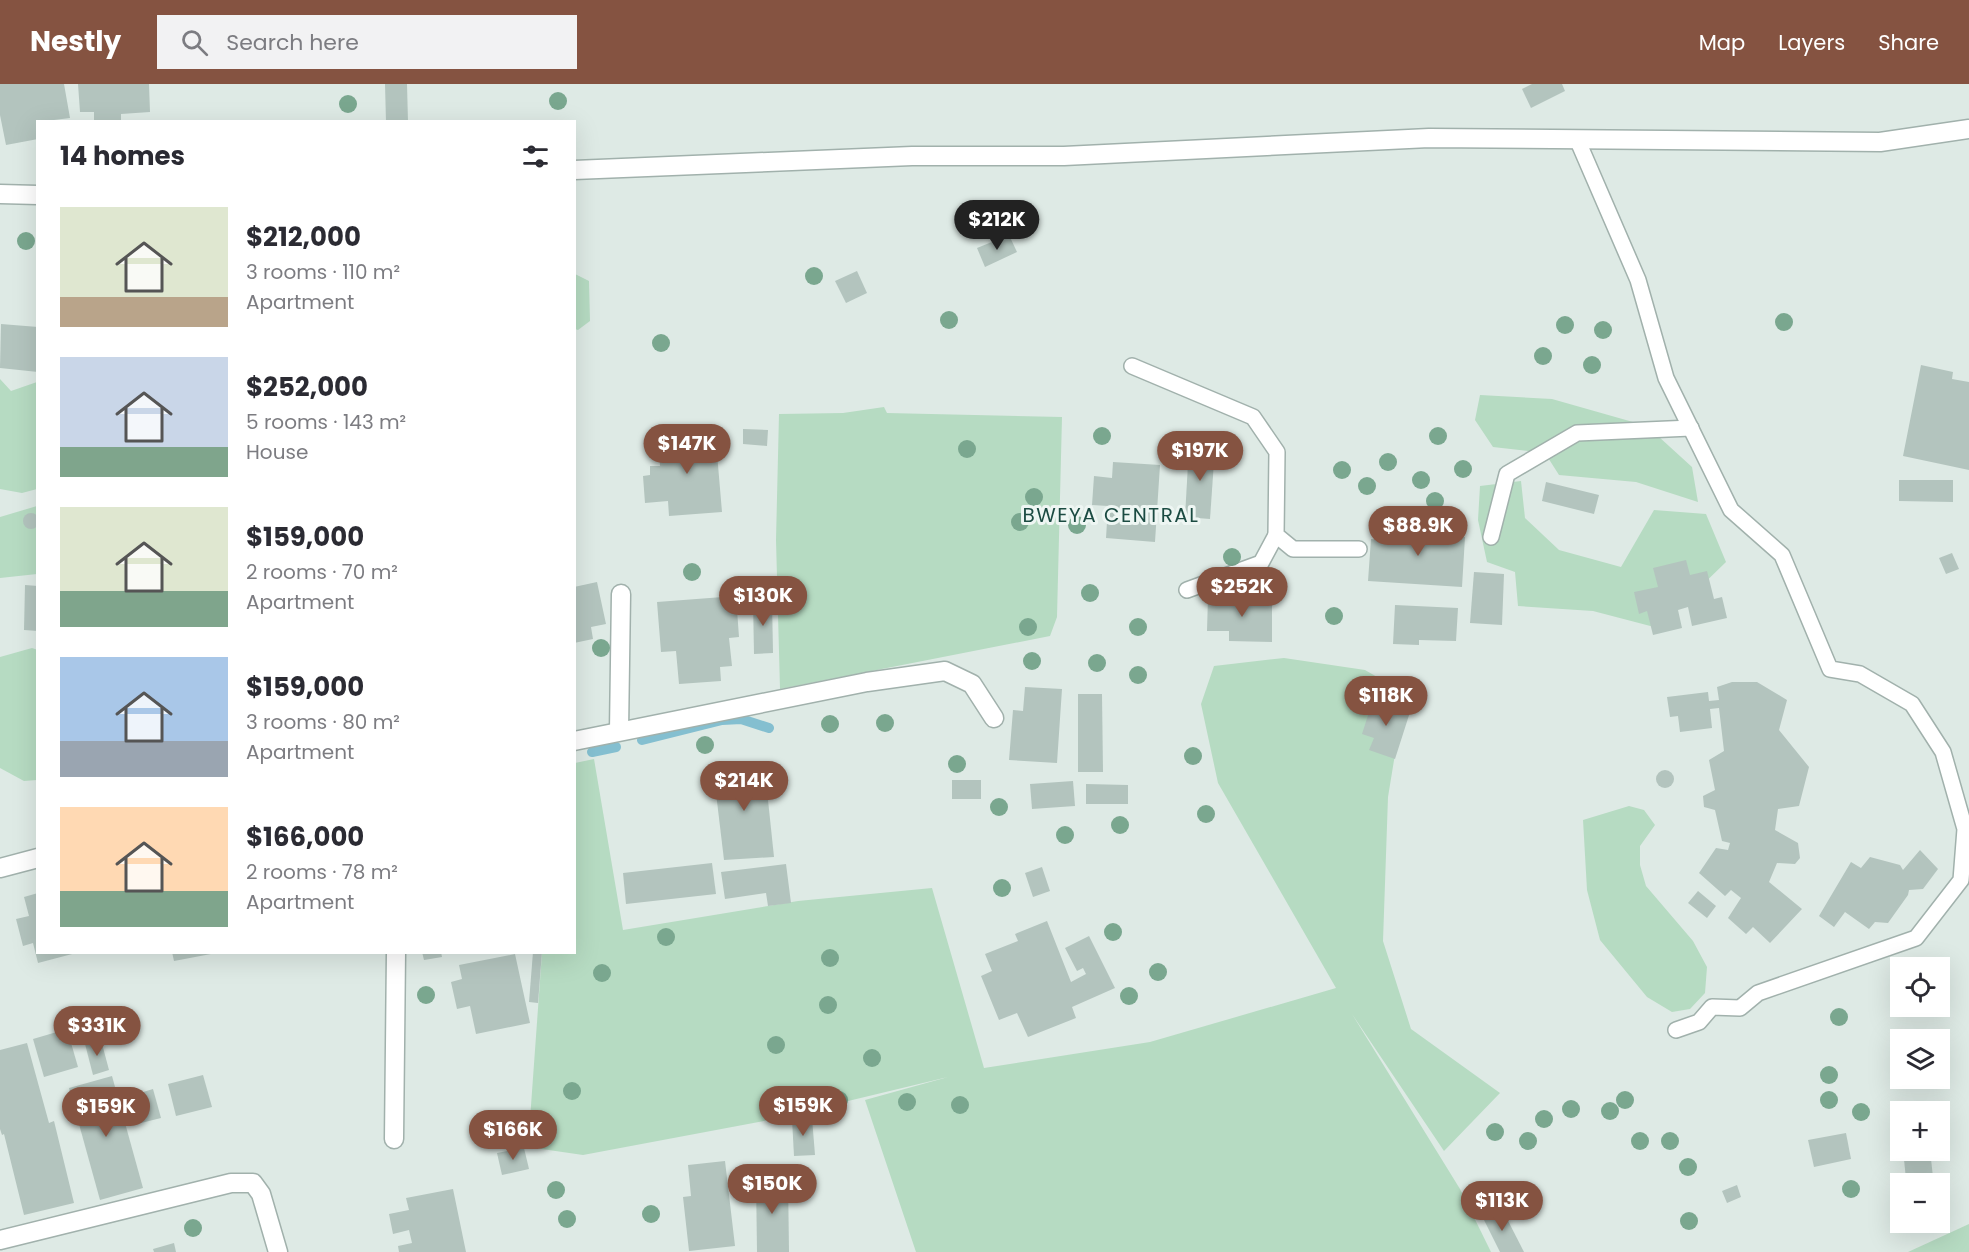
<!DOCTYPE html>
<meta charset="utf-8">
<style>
body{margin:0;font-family:Poppins,sans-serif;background:#f2f2f3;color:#2b2b33;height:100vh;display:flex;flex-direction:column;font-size:22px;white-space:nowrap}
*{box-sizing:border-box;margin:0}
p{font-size:20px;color:#7c7c81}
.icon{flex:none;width:33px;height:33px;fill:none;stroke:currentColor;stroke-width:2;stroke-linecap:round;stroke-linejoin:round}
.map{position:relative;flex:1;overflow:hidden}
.panel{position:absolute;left:36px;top:36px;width:540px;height:834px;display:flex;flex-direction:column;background:#fff;border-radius:0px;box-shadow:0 6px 24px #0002}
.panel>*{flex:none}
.tools{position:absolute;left:1890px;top:873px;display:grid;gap:12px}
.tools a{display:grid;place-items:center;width:60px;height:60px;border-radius:0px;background:#fff;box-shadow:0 6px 24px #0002;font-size:30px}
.price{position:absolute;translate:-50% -51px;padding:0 14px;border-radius:21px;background:#855341;color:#fff;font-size:20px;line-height:39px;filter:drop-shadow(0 2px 3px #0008)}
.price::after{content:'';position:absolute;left:50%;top:36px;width:18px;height:14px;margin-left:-9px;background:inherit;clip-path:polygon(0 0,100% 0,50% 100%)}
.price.on{background:#222;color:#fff}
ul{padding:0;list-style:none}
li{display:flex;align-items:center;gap:18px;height:150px;padding:0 24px}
li span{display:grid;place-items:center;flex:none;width:168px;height:120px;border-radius:0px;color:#555}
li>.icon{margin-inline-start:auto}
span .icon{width:72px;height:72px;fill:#fffc;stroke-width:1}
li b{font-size:26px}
h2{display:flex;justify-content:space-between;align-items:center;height:72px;padding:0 24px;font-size:26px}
header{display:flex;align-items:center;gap:36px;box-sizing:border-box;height:84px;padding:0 30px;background:#855341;color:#fff}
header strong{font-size:28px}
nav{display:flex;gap:33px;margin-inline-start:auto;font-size:21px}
.search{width:420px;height:54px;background:#f2f2f3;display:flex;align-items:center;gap:15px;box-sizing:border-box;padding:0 21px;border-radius:0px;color:#7c7c81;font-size:22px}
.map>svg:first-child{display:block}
.green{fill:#b6dbc2}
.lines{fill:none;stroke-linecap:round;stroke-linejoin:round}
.stream{stroke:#84bfd0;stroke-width:10}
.building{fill:#b3c4be}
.lane-casing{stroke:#a1b1ac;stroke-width:18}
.street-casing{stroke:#a1b1ac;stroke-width:21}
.lane{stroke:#fff;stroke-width:15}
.street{stroke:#fff;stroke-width:18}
.tree{fill:#7aa78f}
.labels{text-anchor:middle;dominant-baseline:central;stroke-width:6;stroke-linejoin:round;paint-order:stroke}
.quarter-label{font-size:20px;letter-spacing:1.5px;fill:#1b4b42;stroke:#eef6f3}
</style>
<header>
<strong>Nestly</strong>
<div class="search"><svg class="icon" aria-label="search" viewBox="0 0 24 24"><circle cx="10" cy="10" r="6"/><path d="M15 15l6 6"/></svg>Search here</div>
<nav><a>Map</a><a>Layers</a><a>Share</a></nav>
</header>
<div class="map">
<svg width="1969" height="1168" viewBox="0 0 1969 1168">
<rect width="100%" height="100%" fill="#deeae5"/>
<g class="green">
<polygon points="575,190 589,197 590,237 578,246 575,245"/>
<polygon points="0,295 11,307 37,298 37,405 22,409 0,405"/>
<polygon points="1480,311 1552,315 1647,342 1692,383 1698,418 1636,398 1559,391 1545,369 1493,363 1475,336"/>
<polygon points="884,323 887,329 1062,333 1057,533 1050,552 780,605 776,456 779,330 843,329"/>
<polygon points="1521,397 1525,434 1559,466 1621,483 1654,426 1706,430 1726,478 1658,544 1593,527 1518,522 1515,488 1487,478 1478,436 1480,402"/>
<polygon points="37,422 37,490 0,494 0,433"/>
<polygon points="32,564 38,566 37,696 24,697 0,684 0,573"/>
<polygon points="1284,574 1365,586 1405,609 1388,713 1383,857 1411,945 1500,1009 1444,1067 1352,930 1460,1105 1491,1168 916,1168 865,1016 948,993 769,1036 583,1071 528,1063 542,869 574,868 575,679 594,675 623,846 798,817 932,804 984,984 1150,958 1336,904 1218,699 1201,620 1214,582"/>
<polygon points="1629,722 1644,726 1655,741 1640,762 1640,781 1646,802 1693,857 1707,883 1705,909 1690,925 1672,928 1647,913 1600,856 1587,806 1583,736"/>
<polygon points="1969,1140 1969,1168 1908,1168"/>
</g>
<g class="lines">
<g class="stream">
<polyline points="642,656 722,636 741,635 769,644"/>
<polyline points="592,668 616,663"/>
</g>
</g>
<g class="building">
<polygon points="0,0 64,0 70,34 38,38 38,55 6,61 0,31"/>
<polygon points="78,0 149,0 150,28 121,30 121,38 94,38 94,28 80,28"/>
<polygon points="385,0 407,0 408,38 386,38"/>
<polygon points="1532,0 1562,0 1565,7 1531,24 1522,5"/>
<polygon points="1009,151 1017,168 985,183 977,164"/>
<polygon points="857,187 867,209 846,219 835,197"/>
<polygon points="1,240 38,243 38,288 0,284"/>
<polygon points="1921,281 1953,288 1952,295 1969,298 1969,386 1903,372"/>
<polygon points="743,345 768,346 767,362 743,360"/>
<polygon points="715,346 722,428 669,432 668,417 645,419 643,392 650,391 650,382 660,382 659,364 668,364 667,349"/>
<polygon points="1189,362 1215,363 1210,435 1185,433"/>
<polygon points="1113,378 1160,381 1155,458 1106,454 1108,422 1092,421 1094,392 1112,394"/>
<polygon points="1899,396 1953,396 1953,418 1899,417"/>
<polygon points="1546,398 1599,411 1594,430 1542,417"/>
<circle cx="31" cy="437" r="8"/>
<polygon points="1408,438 1440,440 1440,451 1465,453 1462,503 1368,497 1371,455 1388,457 1389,444 1407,446"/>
<polygon points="1952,469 1959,485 1946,490 1939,474"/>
<polygon points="1686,476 1690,491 1707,487 1714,515 1722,513 1727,534 1692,542 1688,523 1678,526 1682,544 1653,551 1647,527 1639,530 1634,508 1658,503 1653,484"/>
<polygon points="1474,488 1504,490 1502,541 1470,539"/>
<polygon points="597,498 606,540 591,543 593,555 574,559 574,503"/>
<polygon points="25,501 38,502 38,547 24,546"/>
<polygon points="736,512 739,553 729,554 732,582 720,583 721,597 679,600 676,567 661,568 657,518"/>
<polygon points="1208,513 1272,513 1272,558 1229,557 1229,547 1207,547"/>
<polygon points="772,516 773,569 754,570 753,517"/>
<polygon points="1395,521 1458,524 1456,557 1419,556 1419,561 1393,560"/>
<polygon points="1732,598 1757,598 1787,616 1779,646 1809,683 1799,722 1778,725 1775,746 1798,759 1800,774 1795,780 1777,779 1769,798 1802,825 1770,859 1753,843 1746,850 1728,834 1741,814 1731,806 1725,812 1699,789 1716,764 1728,766 1730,759 1722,757 1715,726 1704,723 1703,712 1715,706 1709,676 1724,667 1719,624 1710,625 1712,644 1680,648 1678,632 1670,633 1667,613 1708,608 1709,617 1719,616 1717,603"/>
<polygon points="1025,603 1062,605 1057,679 1009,676 1013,626 1023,627"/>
<polygon points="1078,610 1102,610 1103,688 1078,688"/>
<polygon points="1374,613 1411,625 1395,675 1369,666 1374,654 1362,650"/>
<polygon points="764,678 774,773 724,776 713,684"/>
<circle cx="1665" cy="695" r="9"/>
<rect x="952" y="696" width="29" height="19"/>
<polygon points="1073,697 1075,722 1032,725 1030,700"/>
<polygon points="1086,700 1128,701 1128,720 1086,720"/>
<polygon points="1920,766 1938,785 1923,805 1909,806 1908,811 1888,839 1875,838 1869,845 1845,828 1834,843 1819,832 1851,778 1861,784 1870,773 1900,781 1903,786"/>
<polygon points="712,779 716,810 626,820 623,789"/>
<polygon points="786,780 791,819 768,822 766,809 725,815 721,788"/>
<polygon points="1042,783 1050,807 1033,813 1025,789"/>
<polygon points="1698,807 1716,822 1707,834 1688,819"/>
<polygon points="38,809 38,868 76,869 38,879 33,859 23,862 16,835 29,832 24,813"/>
<polygon points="1047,837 1071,898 1086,890 1083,884 1077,887 1065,864 1089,852 1115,904 1072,923 1076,934 1028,953 1017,929 999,936 981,892 992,887 985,870 1018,857 1015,850"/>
<polygon points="172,868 211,868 211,870 174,877"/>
<polygon points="422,868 441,868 442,873 424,876"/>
<polygon points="533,868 542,868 538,919 529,918"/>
<polygon points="515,870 530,939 476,950 470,922 457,925 451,898 462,895 459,881"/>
<polygon points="99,940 101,951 77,957 74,945"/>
<polygon points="67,945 78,983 44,993 33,955"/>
<polygon points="101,956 109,986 93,991 85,960"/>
<polygon points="27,959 49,1039 54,1037 74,1119 24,1131 4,1050 2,1051 0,1045 0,966"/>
<polygon points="203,991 212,1023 176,1032 168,1000"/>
<polygon points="112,992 143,1104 100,1116 69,1004"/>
<polygon points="153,1005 161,1034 137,1040 130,1012"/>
<polygon points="1926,1021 1926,1028 1899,1028 1899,1024"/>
<polygon points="812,1034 815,1071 794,1072 792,1035"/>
<polygon points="1846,1049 1851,1075 1814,1083 1808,1056"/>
<polygon points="524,1064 529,1085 502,1091 497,1069"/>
<polygon points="1903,1066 1930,1066 1933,1093 1906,1095"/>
<polygon points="725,1077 735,1162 689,1167 683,1113 691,1112 688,1081"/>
<polygon points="756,1094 788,1094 789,1168 757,1168"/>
<polygon points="1737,1101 1741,1113 1727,1119 1722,1107"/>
<polygon points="453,1105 466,1168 399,1168 398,1162 412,1159 409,1146 393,1150 389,1130 409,1126 406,1114"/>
<polygon points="1501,1123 1524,1168 1500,1168 1482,1132"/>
<polygon points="174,1159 176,1168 154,1168 153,1165"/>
</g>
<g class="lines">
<defs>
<g id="lane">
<polyline points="1577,55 1638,196 1666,294 1731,426 1782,471 1830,585 1860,590 1912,620 1943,668 1965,745 1961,796 1916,854 1758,909 1740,924 1712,923 1699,938 1676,946"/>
<polyline points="1132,282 1253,333 1277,368 1276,451 1293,465 1359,465"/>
<polyline points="1491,453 1507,390 1577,349 1691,344"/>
<polyline points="1187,506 1261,479 1276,451"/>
</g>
<g id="street">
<polyline points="574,86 912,72 1064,72 1429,54 1880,58 1969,45"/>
<polyline points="0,110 38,111"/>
<polyline points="619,647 621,510"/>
<polyline points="574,657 867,598 945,587 972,600 994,634"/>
<polyline points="0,784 38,774"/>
<polyline points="394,1055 396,868"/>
<polyline points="0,1156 231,1099 253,1099 261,1110 278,1168"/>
</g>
</defs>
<use href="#lane" class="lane-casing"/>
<use href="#street" class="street-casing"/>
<use href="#lane" class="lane"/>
<use href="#street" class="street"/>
</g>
<g class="tree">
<circle cx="558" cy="17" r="9"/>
<circle cx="348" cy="20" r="9"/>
<circle cx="26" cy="157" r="9"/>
<circle cx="814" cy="192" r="9"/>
<circle cx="949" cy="236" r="9"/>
<circle cx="1784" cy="238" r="9"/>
<circle cx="1565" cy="241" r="9"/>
<circle cx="1603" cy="246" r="9"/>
<circle cx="661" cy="259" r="9"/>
<circle cx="1543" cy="272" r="9"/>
<circle cx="1592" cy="281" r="9"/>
<circle cx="1102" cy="352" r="9"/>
<circle cx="1438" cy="352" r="9"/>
<circle cx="967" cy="365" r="9"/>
<circle cx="1388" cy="378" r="9"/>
<circle cx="1463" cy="385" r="9"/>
<circle cx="1342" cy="386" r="9"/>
<circle cx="1421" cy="396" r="9"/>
<circle cx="1367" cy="402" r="9"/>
<circle cx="1034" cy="413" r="9"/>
<circle cx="1435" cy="417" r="9"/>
<circle cx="1020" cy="438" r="9"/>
<circle cx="1077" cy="441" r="9"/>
<circle cx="1232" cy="473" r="9"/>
<circle cx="692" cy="488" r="9"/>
<circle cx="1090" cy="509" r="9"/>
<circle cx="1334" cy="532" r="9"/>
<circle cx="1028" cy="543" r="9"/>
<circle cx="1138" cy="543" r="9"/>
<circle cx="601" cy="564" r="9"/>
<circle cx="1032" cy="577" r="9"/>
<circle cx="1097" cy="579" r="9"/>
<circle cx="1138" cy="591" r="9"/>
<circle cx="885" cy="639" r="9"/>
<circle cx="830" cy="640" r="9"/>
<circle cx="705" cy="661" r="9"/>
<circle cx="1193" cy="672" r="9"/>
<circle cx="957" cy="680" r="9"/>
<circle cx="999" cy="723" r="9"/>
<circle cx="1206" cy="730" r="9"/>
<circle cx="1120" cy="741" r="9"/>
<circle cx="1065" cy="751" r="9"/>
<circle cx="1002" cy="804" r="9"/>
<circle cx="1113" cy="848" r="9"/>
<circle cx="666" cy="853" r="9"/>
<circle cx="830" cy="874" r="9"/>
<circle cx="1158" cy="888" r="9"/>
<circle cx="602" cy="889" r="9"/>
<circle cx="426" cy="911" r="9"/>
<circle cx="1129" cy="912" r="9"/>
<circle cx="828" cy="921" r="9"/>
<circle cx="1839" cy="933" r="9"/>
<circle cx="776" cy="961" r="9"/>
<circle cx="872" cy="974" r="9"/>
<circle cx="1829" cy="991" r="9"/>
<circle cx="572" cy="1007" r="9"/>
<circle cx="806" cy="1015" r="9"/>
<circle cx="839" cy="1016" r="9"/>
<circle cx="1625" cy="1016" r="9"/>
<circle cx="1829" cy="1016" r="9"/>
<circle cx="907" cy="1018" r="9"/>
<circle cx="960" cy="1021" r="9"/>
<circle cx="1571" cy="1025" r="9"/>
<circle cx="1610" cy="1027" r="9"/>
<circle cx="1861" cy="1028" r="9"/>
<circle cx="1544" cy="1035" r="9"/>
<circle cx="1495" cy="1048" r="9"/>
<circle cx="1528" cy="1057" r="9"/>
<circle cx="1640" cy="1057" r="9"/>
<circle cx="1670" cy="1057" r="9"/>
<circle cx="1688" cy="1083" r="9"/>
<circle cx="1851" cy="1105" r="9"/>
<circle cx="556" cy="1106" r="9"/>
<circle cx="651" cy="1130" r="9"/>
<circle cx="567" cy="1135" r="9"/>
<circle cx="1689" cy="1137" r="9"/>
<circle cx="193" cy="1144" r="9"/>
</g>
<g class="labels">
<g class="quarter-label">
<text x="1111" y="431">BWEYA CENTRAL</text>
</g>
</g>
</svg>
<div class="tools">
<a><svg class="icon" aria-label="locate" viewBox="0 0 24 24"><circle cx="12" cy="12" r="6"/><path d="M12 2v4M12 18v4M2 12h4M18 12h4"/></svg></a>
<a><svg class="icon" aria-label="layers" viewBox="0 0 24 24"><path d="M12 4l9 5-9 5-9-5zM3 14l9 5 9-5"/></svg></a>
<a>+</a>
<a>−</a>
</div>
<b class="price on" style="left:997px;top:167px">$212K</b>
<b class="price" style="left:687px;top:391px">$147K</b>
<b class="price" style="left:1200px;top:398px">$197K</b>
<b class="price" style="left:1418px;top:473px">$88.9K</b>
<b class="price" style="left:1242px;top:534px">$252K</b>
<b class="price" style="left:763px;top:543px">$130K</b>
<b class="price" style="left:1386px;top:643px">$118K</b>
<b class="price" style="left:744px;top:728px">$214K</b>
<b class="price" style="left:97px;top:973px">$331K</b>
<b class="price" style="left:803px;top:1053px">$159K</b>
<b class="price" style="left:106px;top:1054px">$159K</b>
<b class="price" style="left:513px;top:1077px">$166K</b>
<b class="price" style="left:772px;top:1131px">$150K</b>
<b class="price" style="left:1502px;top:1148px">$113K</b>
<section class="panel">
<h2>14 homes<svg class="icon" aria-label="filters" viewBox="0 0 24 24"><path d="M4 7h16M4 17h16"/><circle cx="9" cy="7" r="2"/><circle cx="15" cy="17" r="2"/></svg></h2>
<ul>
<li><span style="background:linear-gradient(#dfe7d0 75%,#b9a48a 0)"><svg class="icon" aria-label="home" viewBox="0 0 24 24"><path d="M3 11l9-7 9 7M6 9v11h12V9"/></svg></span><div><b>$212,000</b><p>3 rooms · 110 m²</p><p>Apartment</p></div></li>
<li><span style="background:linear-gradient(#c9d6e8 75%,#7fa58c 0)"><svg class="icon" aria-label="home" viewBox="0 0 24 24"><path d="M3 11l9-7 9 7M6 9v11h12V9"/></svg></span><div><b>$252,000</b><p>5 rooms · 143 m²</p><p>House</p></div></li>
<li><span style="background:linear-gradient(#dfe7d0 70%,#7fa58c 0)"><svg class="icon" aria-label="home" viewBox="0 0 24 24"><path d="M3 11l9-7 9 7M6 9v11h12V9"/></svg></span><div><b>$159,000</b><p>2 rooms · 70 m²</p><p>Apartment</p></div></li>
<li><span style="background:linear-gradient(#a9c7e8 70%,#9aa5b1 0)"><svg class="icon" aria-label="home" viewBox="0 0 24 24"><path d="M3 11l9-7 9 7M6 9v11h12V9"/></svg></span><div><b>$159,000</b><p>3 rooms · 80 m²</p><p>Apartment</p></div></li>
<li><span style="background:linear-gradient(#ffd9b3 70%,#7fa58c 0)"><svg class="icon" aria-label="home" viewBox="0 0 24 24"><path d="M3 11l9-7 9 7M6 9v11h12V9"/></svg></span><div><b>$166,000</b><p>2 rooms · 78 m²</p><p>Apartment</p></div></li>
</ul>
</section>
</div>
